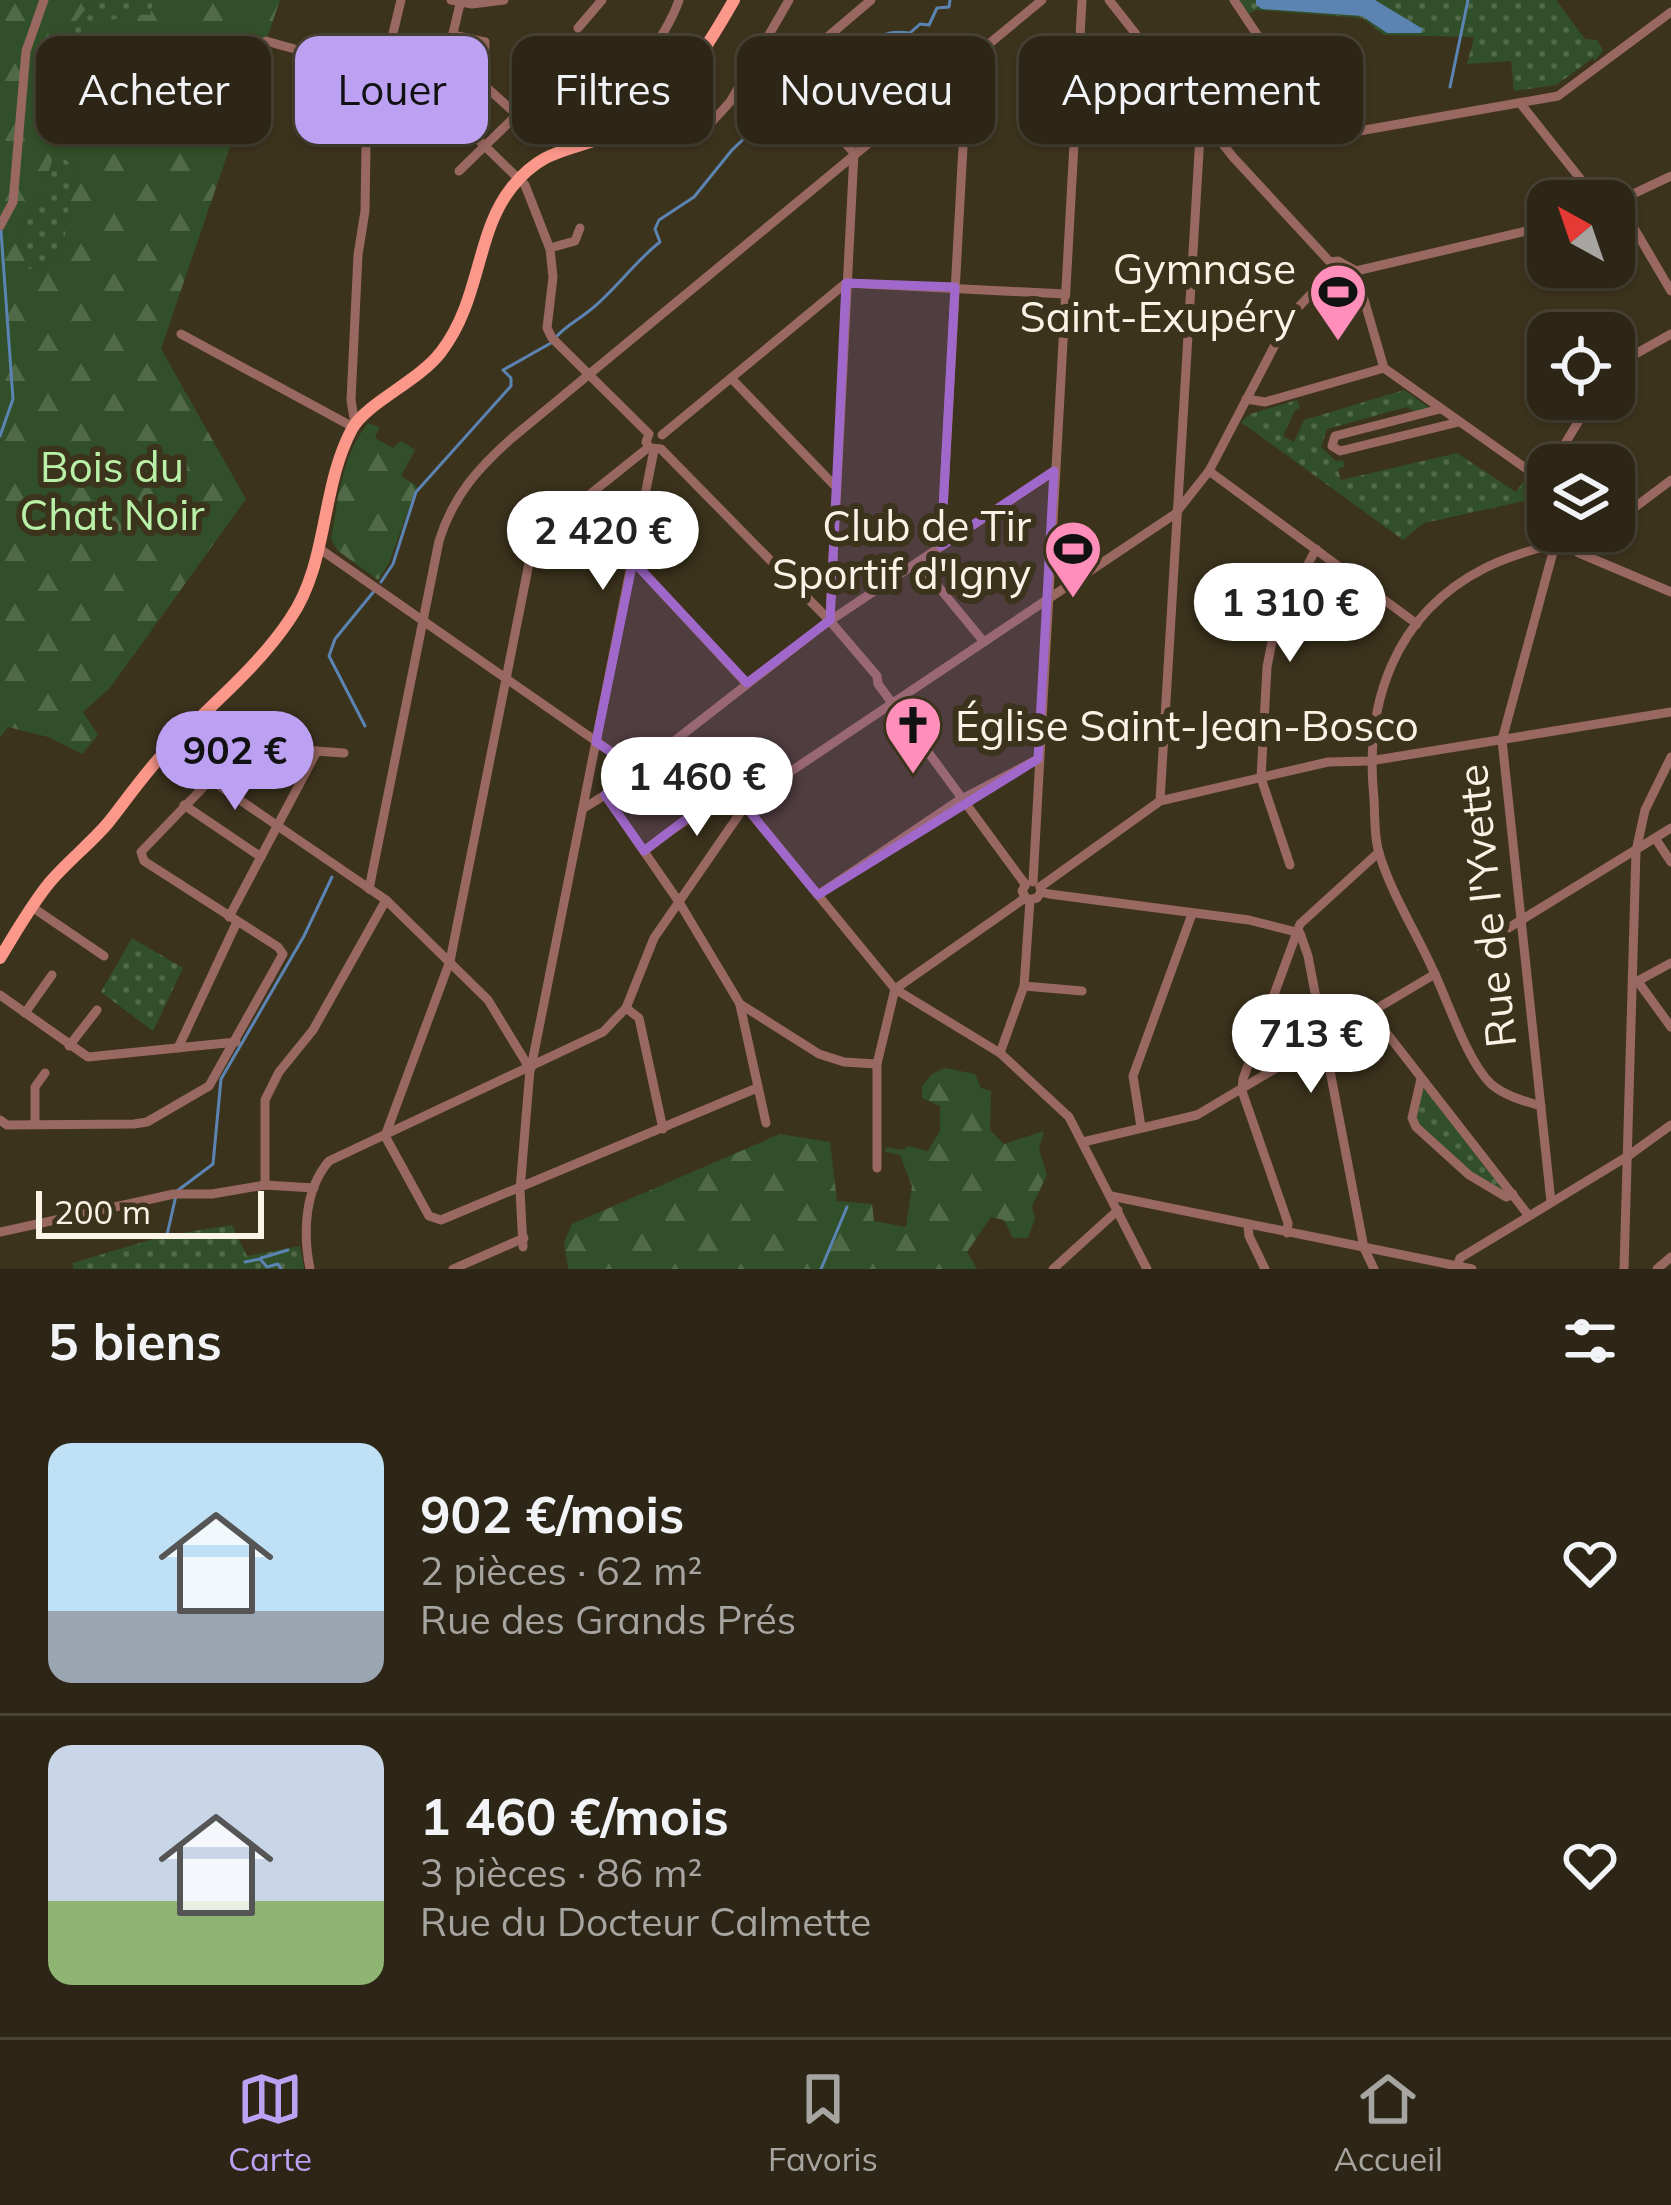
<!DOCTYPE html>
<html lang="fr">
<meta charset="utf-8">
<style>
body{margin:0;font-family:Mulish,sans-serif;background:#393223;color:#f1f3f6;height:100vh;display:flex;flex-direction:column;font-size:45px;white-space:nowrap}
*{box-sizing:border-box;margin:0}
p{font-size:39px;color:#a7a5a1}
.icon{flex:none;width:66px;height:66px;fill:none;stroke:currentColor;stroke-width:2;stroke-linecap:round;stroke-linejoin:round}
.map{position:relative;height:1269px;overflow:hidden}
.panel{display:flex;flex-direction:column;background:#2d2616;flex:1}
.panel>*{flex:none}
.guide{position:absolute;left:36px;top:36px;width:1599px;height:108px;display:flex;gap:24px}
.needle{width:78px;rotate:320deg}
.controls{position:absolute;left:1527px;top:180px;display:grid;gap:24px}
.controls a{display:grid;place-items:center;width:108px;height:108px;border-radius:24px;background:#2d2616;box-shadow:0 3px 9px #0004,0 0 0 3px #484335;font-size:60px}
.scale{position:absolute;left:36px;bottom:30px;width:228px;box-sizing:border-box;padding-left:12px;border:6px solid #faf4e7;border-top:0;font-size:33px;line-height:42px;white-space:nowrap;color:#faf4e7;-webkit-text-stroke:9px #3c331d;paint-order:stroke}
.price{position:absolute;translate:-50% -102px;padding:0 27px;border-radius:42px;background:#fff;color:#222;font-size:39px;line-height:78px;filter:drop-shadow(0 3px 6px #0008)}
.price::after{content:'';position:absolute;left:50%;top:72px;width:36px;height:27px;margin-left:-18px;background:inherit;clip-path:polygon(0 0,100% 0,50% 100%)}
.price.active{background:#bca0f2;color:#111}
ul{padding:0;list-style:none}
li{display:flex;align-items:center;gap:36px;height:300px;padding:0 48px}
li+li{border-top:3px solid #484335}
li span{display:grid;place-items:center;flex:none;width:336px;height:240px;border-radius:24px;color:#555}
li>.icon{margin-inline-start:auto}
span .icon{width:144px;height:144px;fill:#fffc;stroke-width:1}
li b{font-size:51px}
h2{display:flex;justify-content:space-between;align-items:center;height:144px;padding:0 48px;font-size:51px}
.chip{padding:0 42px;border-radius:24px;background:#2d2616;box-shadow:0 3px 9px #0004,0 0 0 3px #484335;font-size:42px;line-height:108px}
.chip.active{background:#bca0f2;color:#111}
.dock{display:flex;justify-content:space-around;align-items:center;height:168px;border-top:3px solid #484335;background:#2d2616;font-size:33px;color:#a7a5a1}
.dock a{display:grid;justify-items:center;gap:6px}
.dock .active{color:#bca0f2}
.map>svg:first-child{display:block}
.grass{fill:url(#grass-dots)}
.forest{fill:url(#forest-firs);fill-rule:evenodd}
.park{fill:#314f28}
.water{fill:#5c84b3}
.lines{fill:none;stroke-linecap:round;stroke-linejoin:round}
.stream{stroke:#5c84b3;stroke-width:3}
.minor{stroke:#996860;stroke-width:9}
.major{stroke:#fc988a;stroke-width:12}
.marked{fill:#a168cb;fill-opacity:0.2;stroke:#a168cb;stroke-width:9;stroke-linejoin:round}
.labels{text-anchor:middle;dominant-baseline:central;stroke-width:12;stroke-linejoin:round;paint-order:stroke}
.poi-label{font-size:42px;fill:#faf4e7;stroke:#3c331d;text-anchor:end}
.park-label{font-size:42px;fill:#b8f1a7;stroke:#3c331d}
.street-label{font-size:42px;fill:#faf4e7;stroke:#3c331d}
</style>
<div class="map">
<svg width="1671" height="1269" viewBox="0 0 1671 1269">
<defs>
<pattern id="grass-dots" width="8" height="8" patternUnits="userSpaceOnUse" patternTransform="scale(3)"><rect width="8" height="8" fill="#314f28"/><path d="M2 2h.1M6 6h.1" fill="none" stroke="#506947" stroke-width="1.8" stroke-linecap="round"/></pattern>
<pattern id="forest-firs" width="22" height="20" patternUnits="userSpaceOnUse" patternTransform="scale(3)"><rect width="22" height="20" fill="#314f28"/><path d="M5 1l3.5 6h-7zM16 11l3.5 6h-7z" fill="#506947"/></pattern>
</defs>
<rect width="100%" height="100%" fill="#3c331d"/>
<g class="grass">
<polygon points="93,0 154,0 150,15 72,60 54,63 47,56"/>
<polygon points="1240,0 1556,0 1585,39 1597,40 1603,50 1595,61 1593,58 1556,85 1514,91 1511,61 1467,64 1474,37 1384,35 1362,18 1256,10 1248,14"/>
<polygon points="54,153 62,155 74,168 63,254 29,270 20,249 25,210 43,191"/>
<polygon points="1404,390 1430,408 1415,412 1407,407 1327,429 1321,447 1336,461 1343,460 1344,467 1338,469 1341,480 1457,453 1516,492 1528,475 1540,483 1547,496 1424,523 1403,540 1241,422 1250,414 1297,400 1300,408 1295,410 1283,436 1294,442 1304,420"/>
<polygon points="132,938 183,968 153,1031 101,992"/>
<polygon points="1422,1089 1425,1089 1504,1191 1463,1167 1415,1120"/>
<polygon points="232,1225 247,1256 300,1246 304,1269 74,1269 72,1263 164,1236"/>
</g>
<g class="forest">
<path d="M0,0H93L48,56L55,63L72,60L87,28L131,14L150,15L154,0H280L161,349L246,499L110,688L83,712L98,735L82,754L48,737L8,727L0,738ZM54,154L62,155L74,168L63,254L29,270L20,249L25,211L43,191Z"/>
<path d="M368,423L379,427L375,438L393,448L401,441L415,450L401,476L417,486L389,563L378,580L337,550L331,539C338,499 342,455 368,423Z"/>
<polygon points="945,1068 975,1074 981,1088 991,1091 990,1130 1004,1144 1044,1131 1039,1149 1047,1175 1032,1206 1035,1219 1028,1238 1013,1238 1004,1220 991,1217 967,1252 977,1269 568,1269 564,1242 572,1224 780,1134 830,1142 837,1201 872,1204 874,1221 906,1227 912,1186 900,1155 885,1152 886,1147 902,1150 908,1146 928,1151 940,1131 940,1106 922,1098 922,1086 932,1074"/>
</g>
<polygon class="park" points="309,65 346,75 332,125 295,115"/>
<polygon class="water" points="1256,0 1375,0 1423,29 1421,33 1387,33 1362,16 1262,9 1256,5"/>
<g class="lines">
<g class="stream">
<path d="M802,84L817,79L837,91L844,72L855,69V54L870,59C873,34 888,30 910,33L920,24L929,25L937,8L949,7L950,0"/>
<polyline points="1450,87 1468,0"/>
<path d="M557,336C567,325 578,320 589,311C615,291 634,262 660,242L655,229L659,220L694,197L732,150L794,91"/>
<polyline points="0,436 13,399 1,231"/>
<polyline points="381,582 393,564 416,492 511,386 511,378 503,370 551,343"/>
<polyline points="365,726 329,656 335,639 375,590"/>
<polyline points="167,1235 177,1191 213,1164 221,1079 304,936 332,877"/>
<polyline points="261,1258 288,1250"/>
<polyline points="245,1262 260,1259 267,1267 278,1264 281,1269"/>
<polyline points="821,1269 847,1207"/>
</g>
<g class="minor">
<polyline points="451,0 472,4 504,0"/>
<polyline points="1109,0 1233,157 1330,262"/>
<polyline points="1234,0 1322,132 1331,136 1558,96 1671,12"/>
<polyline points="578,28 602,0"/>
<polyline points="453,35 485,42 484,85 515,113"/>
<polyline points="266,41 355,66 365,98 455,117 525,185 550,249 553,277 547,328 552,338 649,434 646,442 650,448 661,449 830,621 877,676 878,684 1025,884"/>
<polyline points="762,47 854,153 830,619"/>
<polyline points="785,73 871,0"/>
<polyline points="1520,103 1598,201"/>
<polyline points="422,111 437,99 461,0"/>
<polyline points="708,126 730,102 789,0"/>
<path d="M459,171L526,106C545,100 564,106 584,104C624,99 667,35 679,0"/>
<polyline points="1618,201 1671,291"/>
<polyline points="1614,203 1671,176"/>
<polyline points="0,226 13,202 26,51 44,0"/>
<polyline points="550,248 575,241 580,228"/>
<polyline points="1330,262 1338,261 1356,271 1548,226"/>
<polyline points="1356,272 1384,368 1548,484"/>
<polyline points="1329,275 1360,286"/>
<polyline points="181,334 353,427"/>
<polyline points="1614,366 1671,334"/>
<polyline points="731,378 834,485"/>
<polyline points="1246,399 1265,402 1384,368"/>
<polyline points="1440,409 1335,436 1332,446 1340,451 1459,422"/>
<polyline points="355,424 351,400 358,255 365,211 366,146 401,0"/>
<polyline points="662,435 846,283 1065,294"/>
<polyline points="649,447 549,527 532,548 450,961 385,1136 429,1216 441,1220 757,1088"/>
<polyline points="1552,465 1592,399"/>
<polyline points="1209,471 1417,624"/>
<polyline points="1614,523 1671,480"/>
<polyline points="1566,544 1579,553 1671,592"/>
<polyline points="941,546 967,74 962,67"/>
<polyline points="320,549 636,769"/>
<polyline points="633,561 746,683"/>
<polyline points="918,562 984,642"/>
<polyline points="272,748 344,753"/>
<polyline points="167,750 386,900 488,1000 530,1069 520,1190 523,1247"/>
<polyline points="605,795 679,902 740,1004 819,1054 844,1062 877,1064"/>
<polyline points="1160,801 1201,119"/>
<polyline points="184,805 261,857"/>
<polyline points="745,806 895,989 1000,1053 1069,1117 1147,1269"/>
<polyline points="584,808 605,795 822,626 1054,471"/>
<polyline points="1655,838 1671,862"/>
<path d="M644,851C677,826 701,803 745,806"/>
<polyline points="1290,865 1261,778 1267,667 1275,626 1316,549"/>
<polyline points="1033,882 1082,0"/>
<polyline points="1026,884 1022,891 1027,900 1037,898 1041,892"/>
<polyline points="1040,887 1160,801 1328,762 1370,761 1671,712"/>
<polyline points="1040,887 1041,892 1049,894 1249,920 1300,933 1308,956 1364,1248 1374,1269"/>
<path d="M369,889L439,541C453,496 478,468 512,438L1042,0"/>
<polyline points="818,895 958,801 1038,759"/>
<polyline points="32,907 104,956"/>
<polyline points="229,917 317,751"/>
<polyline points="1479,946 1671,828"/>
<polyline points="1634,983 1671,963"/>
<polyline points="1639,983 1671,1027"/>
<polyline points="1024,986 1082,991"/>
<polyline points="0,995 88,1057 236,1042"/>
<polyline points="740,1005 766,1123"/>
<polyline points="626,1008 639,1018 663,1129"/>
<polyline points="25,1013 52,975"/>
<polyline points="1371,1013 1529,1216"/>
<polyline points="69,1046 97,1010"/>
<polyline points="178,1048 236,924"/>
<polyline points="1000,1053 1024,986 1030,900"/>
<polyline points="531,1068 654,450"/>
<polyline points="1421,1079 1412,1118 1416,1127 1469,1175 1506,1197 1513,1194"/>
<path d="M1541,1106C1524,1101 1505,1096 1491,1084C1467,1061 1448,1001 1433,970C1416,932 1391,893 1379,853C1374,837 1375,816 1374,799C1364,704 1394,614 1485,568C1521,550 1560,544 1597,531"/>
<polyline points="0,1120 7,1125 134,1124 147,1122 209,1086 283,954 278,947 144,861 141,852 243,746 266,747 305,774"/>
<polyline points="35,1124 35,1087 45,1073"/>
<polyline points="1141,1127 1133,1076 1192,914"/>
<polyline points="1083,1142 1197,1115 1435,974"/>
<polyline points="877,1168 877,1064 895,989 1025,898"/>
<polyline points="265,1185 265,1100 279,1072 313,1030 386,900"/>
<polyline points="1111,1196 1472,1269"/>
<polyline points="1551,1202 1502,740 1553,552 1561,547"/>
<polyline points="1248,1226 1249,1236 1265,1269"/>
<polyline points="0,1232 174,1194 212,1194 265,1185 314,1188"/>
<polyline points="1287,1233 1288,1223 1242,1091 1243,1079 1300,924 1379,852"/>
<polyline points="1457,1266 1460,1258 1628,1156 1671,1125"/>
<path d="M310,1269C303,1234 304,1190 329,1161L603,1032L626,1008L654,938L745,806L757,794L1175,514L1209,471L1290,316L1329,275"/>
<polyline points="453,1269 524,1238"/>
<polyline points="1053,1269 1118,1210"/>
<polyline points="1624,1269 1636,851 1645,810 1671,757"/>
<polyline points="1657,1269 1671,1257"/>
</g>
<path class="major" d="M0,958C16,932 31,905 50,882C68,861 90,844 108,823C127,799 144,774 165,752C207,708 256,670 290,619C329,562 320,489 352,429C366,403 418,382 441,352C482,298 475,233 512,187C547,143 579,152 623,129C674,103 706,49 734,0"/>
</g>
<path class="marked" d="M846,283L955,287L941,546L1054,471L1038,759L818,895L745,806L694,813L644,851L605,795L636,769L596,742L633,561L747,683L830,620Z"/>
<defs>
<symbol id="stadium-pin" viewBox="-11 -11 22 30"><path d="M0 17L-7.5 6A9.5 9.5 0 1 1 7.5 6Z" fill="#ff8eba" stroke="#3c331d"/><path d="M0-5a6.5 5 0 1 0 0 10a6.5 5 0 1 0 0-10ZM-3.5-1.8h7v3.6h-7Z" fill="#111"/></symbol>
<symbol id="church-pin" viewBox="-11 -11 22 30"><path d="M0 17L-7.5 6A9.5 9.5 0 1 1 7.5 6Z" fill="#ff8eba" stroke="#3c331d"/><path d="M-1.2-6h2.4v3.5h3.3v2.4h-3.3V6h-2.4V-.1h-3.3v-2.4h3.3Z" fill="#111"/></symbol>
</defs>
<g fill-rule="evenodd">
<use href="#stadium-pin" x="1305" y="259" width="66" height="90"/>
<use href="#stadium-pin" x="1040" y="516" width="66" height="90"/>
<use href="#church-pin" x="880" y="692" width="66" height="90"/>
</g>
<g class="labels">
<g class="poi-label">
<text x="1296" y="268">Gymnase<tspan x="1296" dy="48">Saint-Exupéry</tspan></text>
<text x="1031" y="525">Club de Tir<tspan x="1031" dy="48">Sportif d'Igny</tspan></text>
<text x="955" y="725" text-anchor="start">Église Saint-Jean-Bosco</text>
</g>
<g class="park-label">
<text x="112" y="466">Bois du<tspan x="112" dy="48">Chat Noir</tspan></text>
</g>
<g class="street-label">
<text transform="translate(1486 906) rotate(-96)">Rue de l'Yvette</text>
</g>
</g>
</svg>
<div class="controls">
<a><svg class="needle" viewBox="-14 -14 28 28"><path d="M0-13l5 13h-10z" fill="#e53935"/><path d="M0 13l5-13h-10z" fill="#a7a5a1"/></svg></a>
<a><svg class="icon" aria-label="locate" viewBox="0 0 24 24"><circle cx="12" cy="12" r="6"/><path d="M12 2v4M12 18v4M2 12h4M18 12h4"/></svg></a>
<a><svg class="icon" aria-label="layers" viewBox="0 0 24 24"><path d="M12 4l9 5-9 5-9-5zM3 14l9 5 9-5"/></svg></a>
</div>
<div class="scale">200 m</div>
<b class="price" style="left:603px;top:593px">2 420 €</b>
<b class="price" style="left:1290px;top:665px">1 310 €</b>
<b class="price active" style="left:235px;top:813px">902 €</b>
<b class="price" style="left:697px;top:839px">1 460 €</b>
<b class="price" style="left:1311px;top:1096px">713 €</b>
<div class="guide">
<a class="chip">Acheter</a>
<a class="chip active">Louer</a>
<a class="chip">Filtres</a>
<a class="chip">Nouveau</a>
<a class="chip">Appartement</a>
</div>
</div>
<section class="panel">
<h2>5 biens<svg class="icon" aria-label="filters" viewBox="0 0 24 24"><path d="M4 7h16M4 17h16"/><circle cx="9" cy="7" r="2"/><circle cx="15" cy="17" r="2"/></svg></h2>
<ul>
<li><span style="background:linear-gradient(#bfe0f5 70%,#9aa5b1 0)"><svg class="icon" aria-label="home" viewBox="0 0 24 24"><path d="M3 11l9-7 9 7M6 9v11h12V9"/></svg></span><div><b>902 €/mois</b><p>2 pièces · 62 m²</p><p>Rue des Grands Prés</p></div><svg class="icon" aria-label="heart" viewBox="0 0 24 24"><path d="M12 20l-8-8c-3-5 5-10 8-4 3-6 11-1 8 4z"/></svg></li>
<li><span style="background:linear-gradient(#c9d6e8 65%,#8fb573 0)"><svg class="icon" aria-label="home" viewBox="0 0 24 24"><path d="M3 11l9-7 9 7M6 9v11h12V9"/></svg></span><div><b>1 460 €/mois</b><p>3 pièces · 86 m²</p><p>Rue du Docteur Calmette</p></div><svg class="icon" aria-label="heart" viewBox="0 0 24 24"><path d="M12 20l-8-8c-3-5 5-10 8-4 3-6 11-1 8 4z"/></svg></li>
</ul>
</section>
<nav class="dock">
<a class="active"><svg class="icon" aria-label="map" viewBox="0 0 24 24"><path d="M3 6l6-2 6 2 6-2v14l-6 2-6-2-6 2zM9 4v14M15 6v14"/></svg>Carte</a>
<a><svg class="icon" aria-label="saved" viewBox="0 0 24 24"><path d="M7 4h10v16l-5-4-5 4z"/></svg>Favoris</a>
<a><svg class="icon" aria-label="home" viewBox="0 0 24 24"><path d="M3 11l9-7 9 7M6 9v11h12V9"/></svg>Accueil</a>
</nav>
